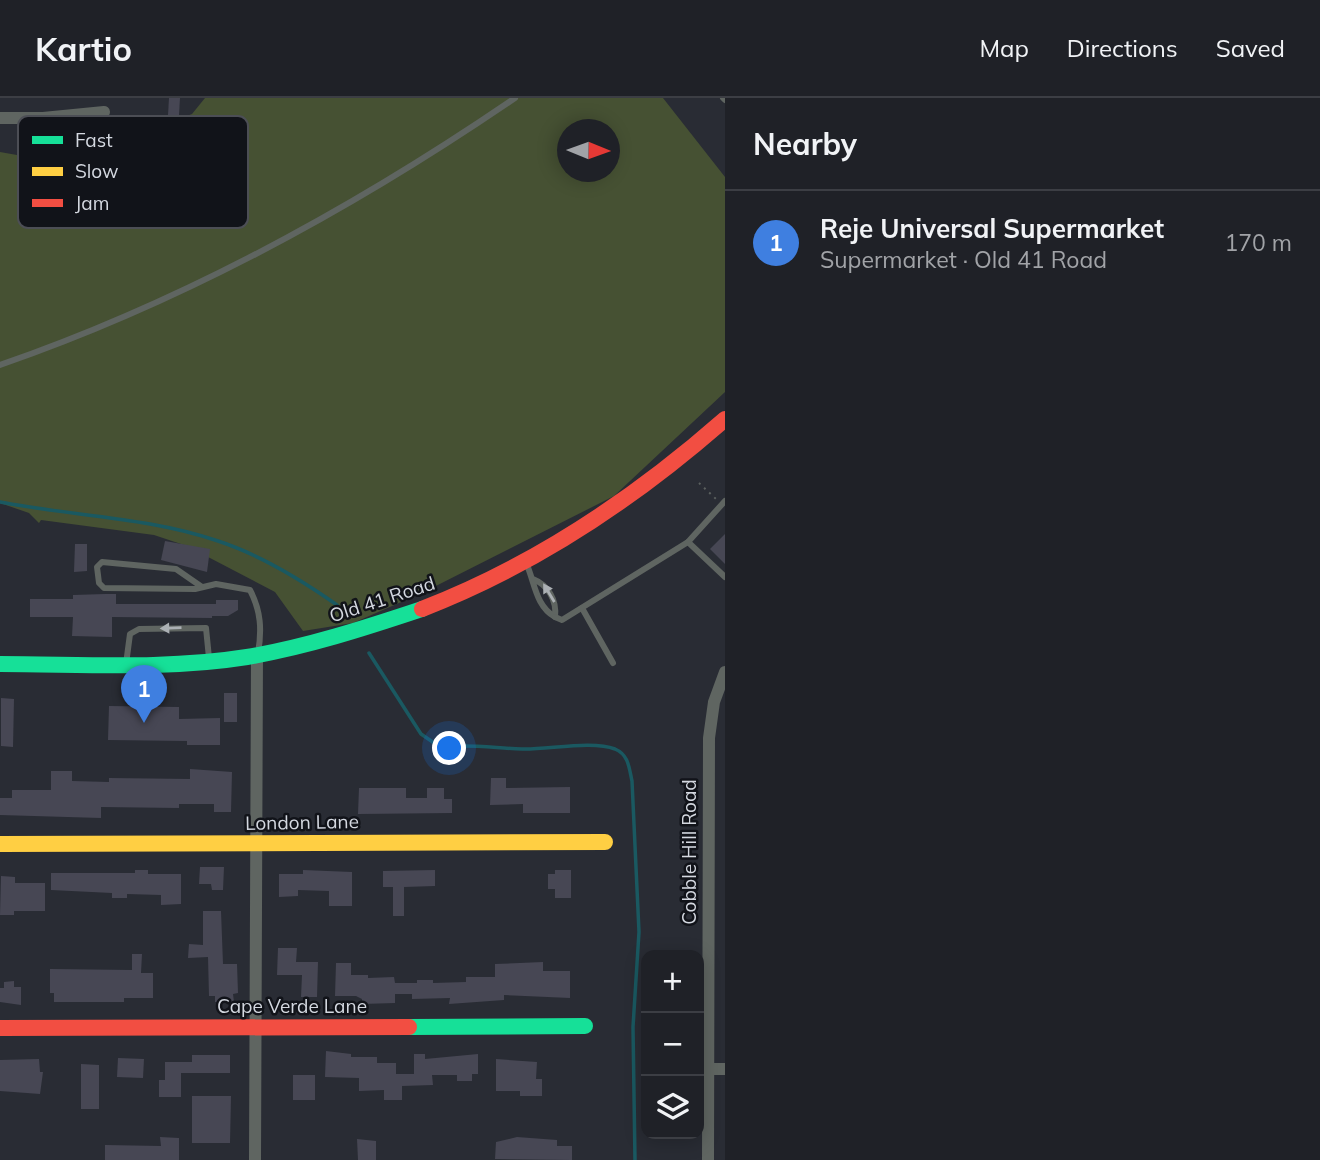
<!DOCTYPE html>
<html lang="en">
<head>
<meta charset="utf-8">
<style>
	body { margin:0; font-family:Mulish,sans-serif; background:#27292f; color:#f1f3f6 }
	.controls { position:absolute; right:21px; bottom:21px; display:grid; overflow:hidden; border-radius:14px; box-shadow:0 4px 18px #0003 }
	.controls button { width:63px; height:63px; display:grid; place-items:center; padding:0; border:0; border-bottom:2px solid #3c3e44; background:#1f2127; color:#f1f3f6; font:35px sans-serif }
	.compass { position:absolute; left:557px; top:21px; width:63px; height:63px; border-radius:50%; background:#1f2127; box-shadow:0 4px 18px #0003; rotate:91deg }
	.you { position:absolute; left:450px; top:651px; width:24px; height:24px; margin:-18px; border:5px solid #fff; border-radius:50%; background:#1a73e8; box-shadow:0 0 0 10px #1a73e833 }
	.badge { display:grid; place-items:center; width:46px; height:46px; border-radius:50%; background:#1a73e8; color:#fff; font-size:23px; font-weight:700 }
	.pin { position:absolute; translate:-50% -58px; filter:drop-shadow(0 2px 4px #0008) }
	.pin::after { content:''; position:absolute; top:37px; width:24px; height:21px; background:inherit; clip-path:polygon(0 0,100% 0,50% 100%) }
	.list { margin:0; padding:0; list-style:none }
	h2 { display:flex; justify-content:space-between; align-items:center; height:91px; margin:0; padding:0 28px; font-size:30px }
	h2 small { font-size:23px; font-weight:400; color:#a1a3a7 }
	.list li { display:grid; grid-template-columns:46px 1fr auto; gap:21px; align-items:center; box-sizing:border-box; height:105px; padding:0 28px; border-top:2px solid #3c3e44 }
	.list b { display:block; font-size:26px; white-space:nowrap }
	.list p { margin:0; font-size:23px; white-space:nowrap; color:#a1a3a7 }
	.list em { font-size:23px; font-style:normal; color:#a1a3a7 }
	.icon { flex:none; width:38px; height:38px; fill:none; stroke:currentColor; stroke-width:2; stroke-linecap:round; stroke-linejoin:round }
	.map { position:relative; flex:none; width:725px; height:1062px; overflow:hidden }
	header { display:flex; align-items:center; gap:42px; box-sizing:border-box; height:98px; padding:0 35px; background:#1f2127; border-bottom:2px solid #3c3e44 }
	header strong { font-size:33px }
	nav { display:flex; gap:38px; margin-inline-start:auto; font-size:24px }
	main { display:flex }
	aside { flex:1; background:#1f2127 }
	.map>svg:first-child { display:block }
	.green { fill:#465133; fill-rule:evenodd }
	.lines { fill:none; stroke-linecap:round; stroke-linejoin:round }
	.stream { stroke:#1a5961; stroke-width:3.5 }
	.building { fill:#474754 }
	.path { stroke:#5b605f; stroke-width:2; stroke-dasharray:2 5; stroke-linecap:butt }
	.lane { stroke:#5f6561; stroke-width:6 }
	.street { stroke:#5f6561; stroke-width:12 }
	.fast { stroke:#16e098; stroke-width:16 }
	.slow { stroke:#ffcf43; stroke-width:16 }
	.jam { stroke:#f24e42; stroke-width:16 }
	.oneway { fill:#abb0b4 }
	.labels { text-anchor:middle; stroke-width:5; stroke-linejoin:round; paint-order:stroke }
	.street-label { font-size:19px; fill:#d4d8e0; stroke:#111319 }
	.key { fill:#111319; stroke:#4c4e55; stroke-width:2 }
	.key-label { font-size:19px; fill:#d4d8e0 }
</style>
</head>
<body>
<header>
<strong>Kartio</strong>
<nav><a>Map</a><a>Directions</a><a>Saved</a></nav>
</header>
<main>
<div class="map">
<svg width="725" height="1062" viewBox="0 0 725 1062">
	<rect width="100%" height="100%" fill="#292c34"/>
	<!-- green -->
	<path class="green" d="M 205,0 L 663,0 L 725,79 L 725,294 L 614,398 L 422,495 L 353,525 L 303,533 L 275,494 L 187,448 L 154,437 L 41,422 L 39,425 L 29,415 L 0,405 L 0,54 L 62,65 L 192,16 ZM 568,32 L 610,32 L 610,74 L 568,74 Z"/>
	<g class="lines">
		<!-- stream -->
		<g class="stream">
			<path d="M 0,404 C 71,418 149,419 218,443 C 261,457 300,481 337,507"/>
			<path d="M 369,555 L 421,636 L 440,649 C 468,646 494,650 522,651 C 547,652 592,642 615,651 C 629,657 629,670 632,683 L 639,834 L 633,929 L 635,1062"/>
		</g>
	</g>
	<!-- building -->
	<g class="building">
		<polygon points="169,0 180,0 179,17 168,17"/>
		<polygon points="725,436 725,466 710,451"/>
		<polygon points="165,443 210,451 207,474 161,462"/>
		<polygon points="75,446 87,446 87,473 74,474"/>
		<polygon points="105,496 116,496 116,506 216,506 216,502 238,502 238,512 228,518 212,518 212,520 112,519 112,539 72,538 73,519 30,519 30,501 73,501 73,497"/>
		<rect x="224" y="595" width="13" height="29"/>
		<polygon points="1,600 14,601 13,649 1,648"/>
		<polygon points="109,608 179,609 179,621 220,620 220,647 187,647 187,643 108,642"/>
		<polygon points="190,671 232,674 231,714 214,714 214,706 179,706 179,710 101,709 101,720 0,717 0,700 12,700 12,692 51,692 51,673 72,673 72,683 109,684 109,680 190,681"/>
		<polygon points="491,680 506,680 506,690 570,689 570,715 523,715 523,706 490,707"/>
		<polygon points="359,690 406,690 406,700 427,700 427,690 444,690 444,701 452,701 452,715 358,716"/>
		<polygon points="200,769 224,769 223,792 212,792 211,786 199,786"/>
		<polygon points="135,772 148,772 148,776 181,776 181,806 161,807 161,797 127,796 127,800 112,800 112,795 51,792 51,775 135,775"/>
		<polygon points="303,772 352,774 352,808 329,808 329,793 298,792 298,798 279,799 279,776 303,776"/>
		<polygon points="435,772 435,788 404,789 404,818 393,818 393,789 383,789 383,773"/>
		<polygon points="555,772 571,772 571,800 555,800 555,791 548,791 548,776 555,776"/>
		<polygon points="1,778 15,779 15,785 45,785 45,813 14,813 14,817 0,817"/>
		<polygon points="203,813 221,813 223,866 237,866 238,895 233,896 234,904 215,904 215,898 209,898 208,859 188,860 189,846 203,847"/>
		<polygon points="278,850 297,850 296,864 318,864 317,899 301,899 302,877 277,877"/>
		<polygon points="132,856 142,856 141,875 153,875 153,900 124,900 124,904 54,904 54,895 50,895 50,871 132,872"/>
		<polygon points="543,864 543,873 570,873 570,900 504,897 504,902 449,906 450,900 412,901 412,896 395,896 395,905 362,906 362,901 356,898 335,898 336,865 351,865 351,877 368,877 368,880 394,879 395,885 417,885 417,882 433,882 433,885 466,884 466,879 495,879 495,866"/>
		<polygon points="14,883 14,889 21,889 21,907 0,904 0,890 4,890 4,884"/>
		<polygon points="326,953 351,956 351,959 377,959 377,965 396,965 396,976 414,976 414,956 425,956 425,961 478,956 478,976 472,976 472,983 457,983 457,977 432,977 433,987 402,988 402,1002 384,1002 384,992 359,993 359,980 325,979"/>
		<polygon points="192,957 230,957 230,975 181,975 181,999 159,999 159,982 165,982 165,964 192,964"/>
		<polygon points="118,960 144,961 143,980 117,979"/>
		<polygon points="39,961 40,974 43,974 40,996 0,993 0,962"/>
		<polygon points="496,961 537,964 536,981 542,981 542,998 520,998 520,993 496,993"/>
		<polygon points="81,966 99,967 99,1011 81,1011"/>
		<rect x="293" y="977" width="22" height="25"/>
		<polygon points="192,998 231,998 230,1045 192,1045"/>
		<polygon points="160,1039 179,1040 179,1062 105,1062 105,1047 161,1048"/>
		<polygon points="517,1039 557,1042 557,1048 572,1048 572,1062 495,1061 496,1044"/>
		<polygon points="357,1041 376,1043 376,1062 358,1062"/>
	</g>
	<g class="lines">
		<!-- path -->
		<polyline class="path" points="699,385 716,401"/>
		<!-- lane -->
		<g class="lane">
			<polyline points="723,0 725,2"/>
			<path d="M 0,267 C 185,203 354,110 515,0"/>
			<polyline points="725,403 688,444 725,479"/>
			<path d="M 527,467 C 535,486 536,508 555,519 C 557,502 548,487 533,481"/>
			<path d="M 202,489 L 176,471 L 102,464 L 97,469 L 99,485 L 104,490 L 195,491 L 216,486 L 250,492 C 261,513 262,532 258,555"/>
			<polyline points="582,510 613,565"/>
			<polyline points="555,519 562,522 688,444"/>
			<polyline points="126,566 130,536 139,531 206,530 209,560"/>
		</g>
		<!-- street -->
		<g class="street">
			<polyline points="0,20 43,20 104,14"/>
			<polyline points="708,971 725,971"/>
			<polyline points="255,1062 257,557"/>
			<polyline points="708,1062 709,640 714,604 725,574"/>
		</g>
		<!-- fast -->
		<g class="fast">
			<path d="M 0,566 C 82,566 166,572 247,559 C 306,549 365,530 422,511"/>
			<polyline points="409,929 585,928"/>
		</g>
		<!-- slow -->
		<polyline class="slow" points="0,746 605,744"/>
		<!-- jam -->
		<g class="jam">
			<path d="M 422,511 C 536,467 634,401 725,321"/>
			<polyline points="0,930 409,929"/>
		</g>
	</g>
	<!-- one-way arrows -->
	<defs><path id="oneway-solid" d="M-6-.8H1V-3.2L6.5 0L1 3.2V.8H-6Z" transform="scale(1.75)"/></defs>
	<g class="oneway">
		<use href="#oneway-solid" transform="translate(549 495) rotate(-121)"/>
		<use href="#oneway-solid" transform="translate(171 530) rotate(178)"/>
	</g>
	<g class="labels">
		<!-- street labels -->
		<g class="street-label">
			<text transform="translate(382 501) rotate(-18)" y="7">Old 41 Road</text>
			<text transform="translate(302 724) rotate(-1)" y="7">London Lane</text>
			<text transform="translate(689 754) rotate(-90)" y="7">Cobble Hill Road</text>
			<text x="292" y="915">Cape Verde Lane</text>
		</g>
	</g>
	<!-- legend -->
	<rect x="18" y="18" width="230" height="112" rx="10" class="key"/>
	<rect x="32" y="38" width="31" height="8" fill="#16e098"/>
	<rect x="32" y="69" width="31" height="9" fill="#ffcf43"/>
	<rect x="32" y="101" width="31" height="8" fill="#f24e42"/>
	<g class="key-label">
		<text x="75" y="49">Fast</text>
		<text x="75" y="80">Slow</text>
		<text x="75" y="112">Jam</text>
	</g>
</svg>
<div class="controls">
<button>+</button>
<button>−</button>
<button><svg class="icon" aria-label="layers" viewBox="0 0 24 24"><path d="M12 4l9 5-9 5-9-5zM3 14l9 5 9-5"/></svg></button>
</div>
<svg class="compass" viewBox="-18 -18 36 36"><path d="M0-13l5 13h-10z" fill="#e53935"/><path d="M0 13l5-13h-10z" fill="#a1a3a7"/></svg>
<div class="you"></div>
<div class="pin badge" style="left:144px;top:625px;background:#3f7fe0">1</div>
</div>
<aside>
<h2>Nearby<small></small></h2>
<ul class="list">
<li><span class="badge" style="background:#3f7fe0">1</span><div><b>Reje Universal Supermarket</b><p>Supermarket · Old 41 Road</p></div><em>170 m</em></li>
</ul>
</aside>
</main>
</body>
</html>
